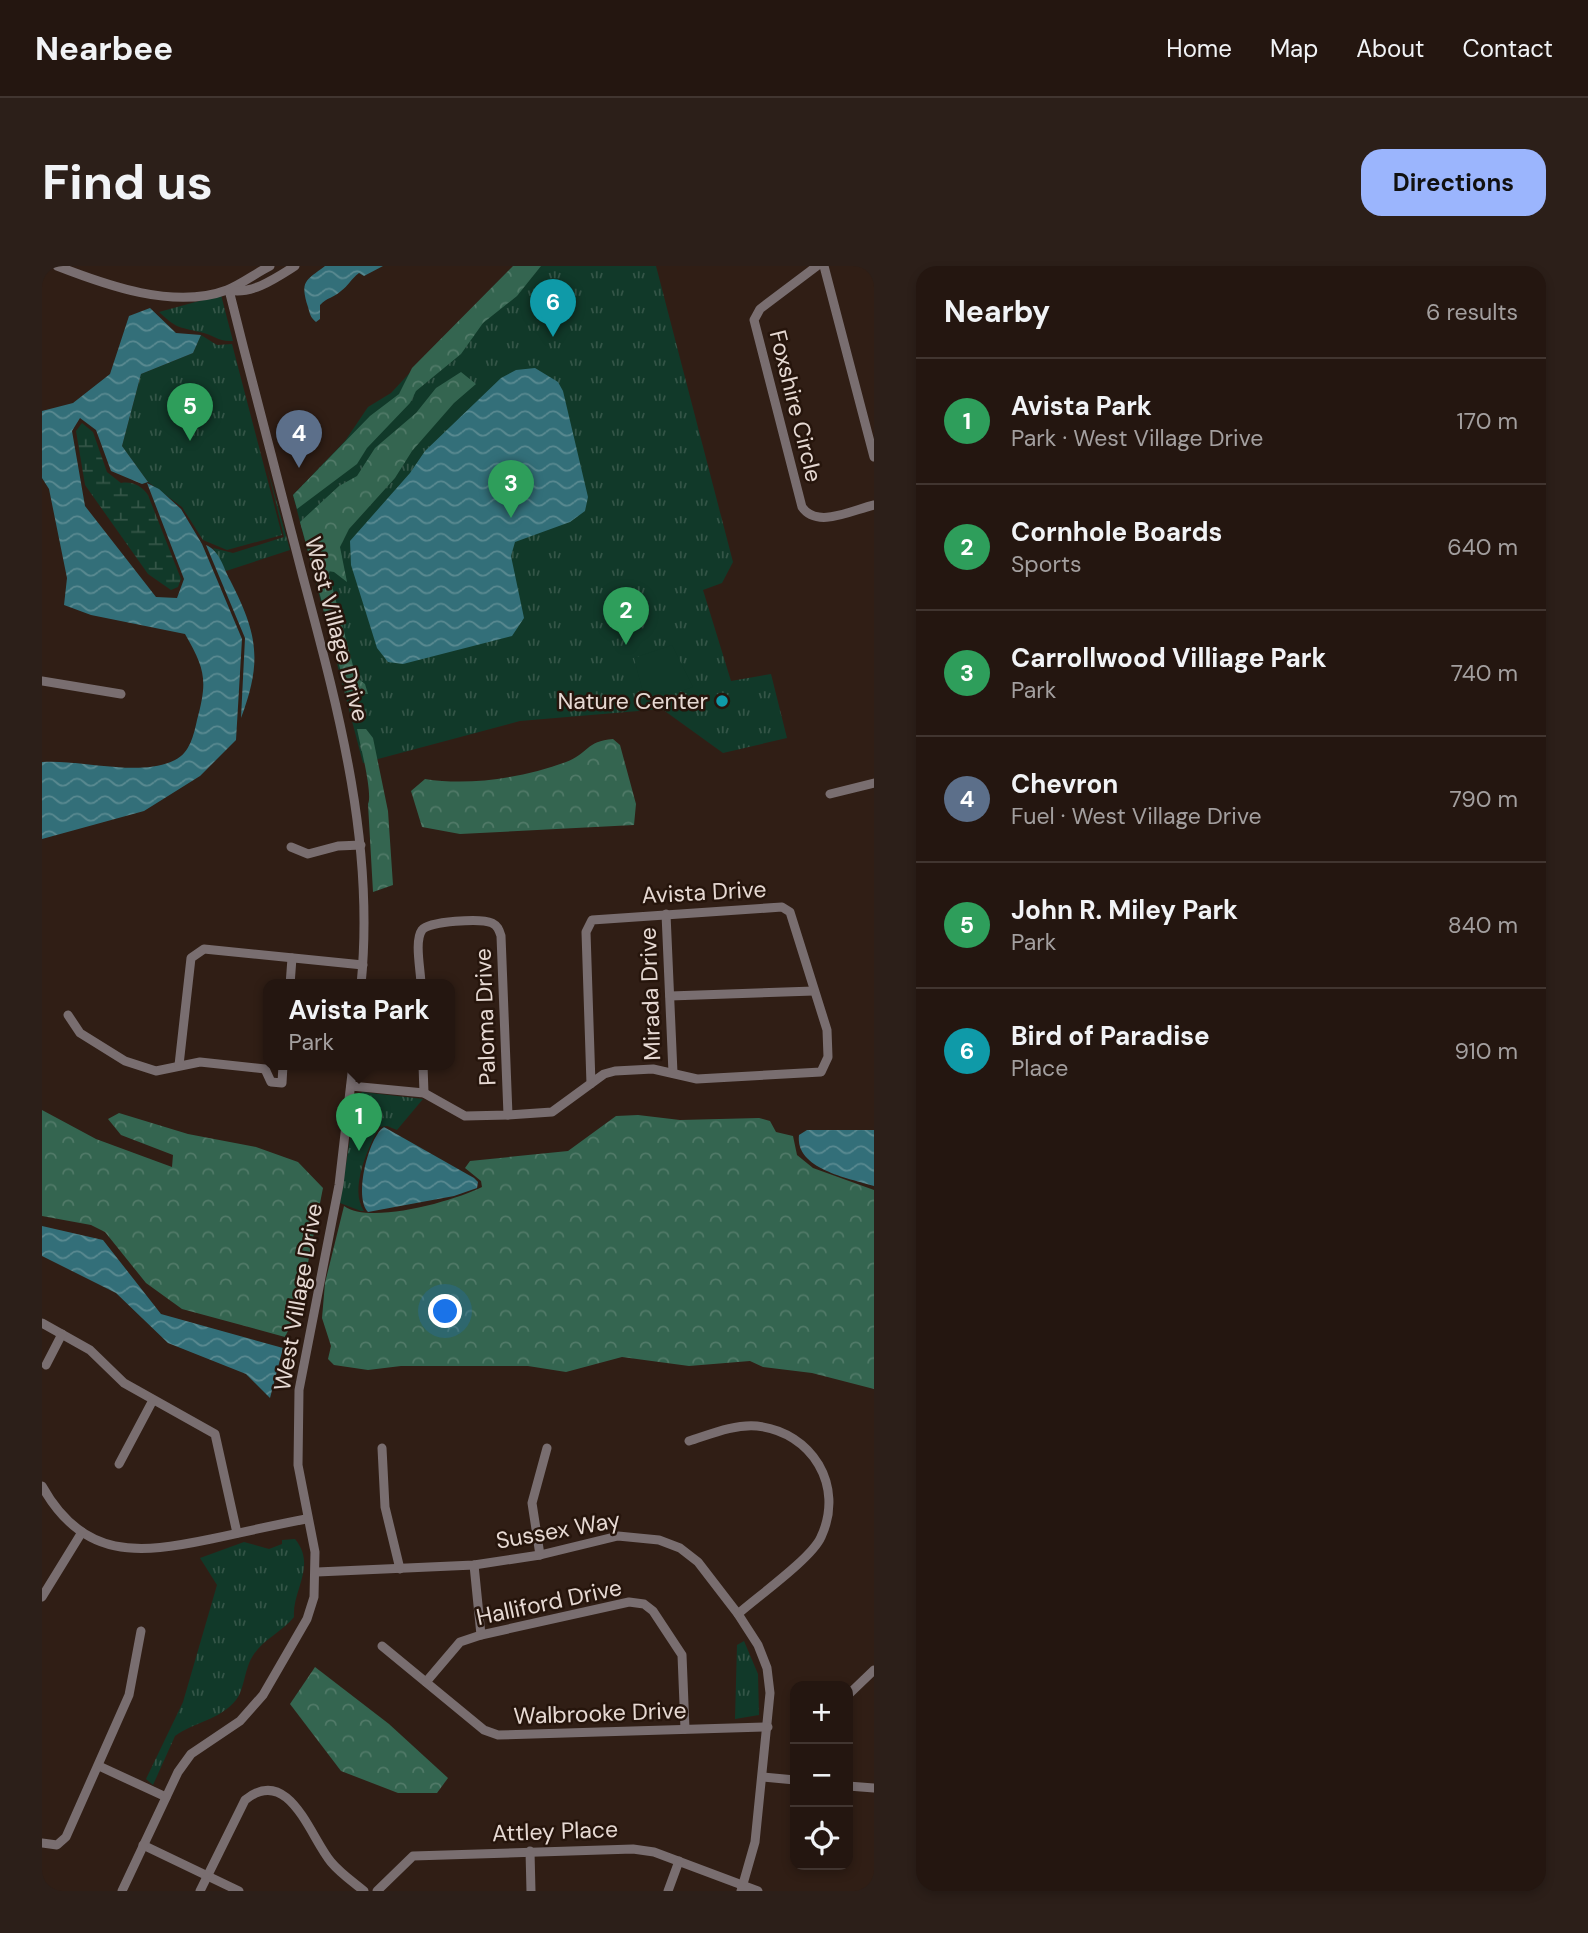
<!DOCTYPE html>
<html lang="en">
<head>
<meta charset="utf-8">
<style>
	body { margin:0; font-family:"DM Sans",sans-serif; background:#2c1f19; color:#f1f3f6 }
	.controls { position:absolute; right:21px; bottom:21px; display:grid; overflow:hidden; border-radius:14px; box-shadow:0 4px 10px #0003 }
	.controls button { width:63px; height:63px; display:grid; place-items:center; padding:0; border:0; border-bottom:2px solid #413530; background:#241610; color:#f1f3f6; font:35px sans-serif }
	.you { position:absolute; left:404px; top:1046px; width:24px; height:24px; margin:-18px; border:5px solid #fff; border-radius:50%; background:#1a73e8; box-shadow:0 0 0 10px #1a73e833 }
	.badge { display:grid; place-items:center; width:46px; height:46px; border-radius:50%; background:#9bb5fd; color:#fff; font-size:23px; font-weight:700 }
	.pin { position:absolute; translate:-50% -58px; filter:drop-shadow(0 2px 4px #0008) }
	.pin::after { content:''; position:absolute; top:37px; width:24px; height:21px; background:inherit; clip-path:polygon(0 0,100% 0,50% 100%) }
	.popup { position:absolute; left:221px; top:713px; width:192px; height:91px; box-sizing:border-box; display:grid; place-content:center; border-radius:14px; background:#241610; filter:drop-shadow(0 2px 5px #0005); font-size:23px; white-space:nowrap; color:#a39f9f }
	.popup b { font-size:26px; color:#f1f3f6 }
	.popup::after { content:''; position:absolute; left:50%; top:100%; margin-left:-14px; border:14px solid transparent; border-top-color:#241610 }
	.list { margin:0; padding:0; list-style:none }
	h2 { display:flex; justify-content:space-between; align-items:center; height:91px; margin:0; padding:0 28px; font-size:30px }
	h2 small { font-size:23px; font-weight:400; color:#a39f9f }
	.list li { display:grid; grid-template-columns:46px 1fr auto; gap:21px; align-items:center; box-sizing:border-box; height:126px; padding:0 28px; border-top:2px solid #413530 }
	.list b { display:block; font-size:26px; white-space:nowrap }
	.list p { margin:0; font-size:23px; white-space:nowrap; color:#a39f9f }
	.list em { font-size:23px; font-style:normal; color:#a39f9f }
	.icon { flex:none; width:38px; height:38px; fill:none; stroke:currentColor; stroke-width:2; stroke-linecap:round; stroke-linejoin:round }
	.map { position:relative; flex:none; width:832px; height:1625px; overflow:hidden; border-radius:21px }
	header { display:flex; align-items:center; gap:42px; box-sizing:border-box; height:98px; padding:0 35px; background:#241610; border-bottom:2px solid #413530 }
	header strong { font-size:33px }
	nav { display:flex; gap:38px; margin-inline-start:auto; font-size:24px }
	.intro { display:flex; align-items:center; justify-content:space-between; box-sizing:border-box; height:168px; padding:0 42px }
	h1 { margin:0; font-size:49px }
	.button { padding:18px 32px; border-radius:21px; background:#9bb5fd; color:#111; font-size:24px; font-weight:700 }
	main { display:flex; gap:42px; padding:0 42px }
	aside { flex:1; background:#241610; border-radius:21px; box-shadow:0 4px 10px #0003 }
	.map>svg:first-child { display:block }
	.grass { fill:url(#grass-tufts) }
	.forest { fill:url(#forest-crowns) }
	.wetland { fill:url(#wetland-marsh) }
	.pitch { fill:#113929 }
	.water { fill:url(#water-waves) }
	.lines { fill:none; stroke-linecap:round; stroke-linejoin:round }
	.minor { stroke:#796e70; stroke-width:9 }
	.culture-dot { fill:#0f9aa8; stroke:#26150c; stroke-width:2.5 }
	.labels { text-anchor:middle; stroke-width:5; stroke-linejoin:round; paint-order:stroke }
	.street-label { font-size:23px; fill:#e6d9d3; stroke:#26150c }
	.poi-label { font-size:23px; fill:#e6d9d3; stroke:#26150c; text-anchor:end }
</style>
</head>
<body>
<header>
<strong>Nearbee</strong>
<nav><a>Home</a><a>Map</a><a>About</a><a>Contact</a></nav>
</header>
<div class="intro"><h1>Find us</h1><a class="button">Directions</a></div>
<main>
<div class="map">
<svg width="832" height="1625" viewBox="0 0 832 1625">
	<defs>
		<pattern id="grass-tufts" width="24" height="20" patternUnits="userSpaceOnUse" patternTransform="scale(1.75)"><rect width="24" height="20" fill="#113929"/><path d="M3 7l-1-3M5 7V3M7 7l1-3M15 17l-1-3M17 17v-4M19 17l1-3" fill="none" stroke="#345547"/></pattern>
		<pattern id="forest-crowns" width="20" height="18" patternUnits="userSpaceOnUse" patternTransform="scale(1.75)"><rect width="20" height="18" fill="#346550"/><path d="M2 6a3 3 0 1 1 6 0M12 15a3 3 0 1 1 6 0" fill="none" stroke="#517a68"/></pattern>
		<pattern id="wetland-marsh" width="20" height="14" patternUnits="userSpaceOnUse" patternTransform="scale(1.75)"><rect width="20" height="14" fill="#113929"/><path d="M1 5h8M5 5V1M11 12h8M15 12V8" fill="none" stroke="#345547"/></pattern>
		<pattern id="water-waves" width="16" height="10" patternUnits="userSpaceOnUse" patternTransform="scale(1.75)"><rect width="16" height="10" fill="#336f79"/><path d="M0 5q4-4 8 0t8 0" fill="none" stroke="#5a8a91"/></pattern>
	</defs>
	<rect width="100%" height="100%" fill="#301e15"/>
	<!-- grass -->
	<g class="grass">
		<polygon points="485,0 614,0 691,296 680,317 661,324 689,415 729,408 745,472 681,487 620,443 478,455 321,497 251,229 303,175 326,141 349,127 375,99"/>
		<path d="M 179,29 L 191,75 C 176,76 172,69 158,66 C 136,61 134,62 117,46 Z"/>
		<polygon points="159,69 175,79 190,78 240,269 185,284 161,274 140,241 106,216 80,180 99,108 151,87"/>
		<polygon points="225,201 248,284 184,305 171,282 191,287 242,271"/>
		<path d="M 320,826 L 381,833 L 355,864 L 345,860 L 337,861 C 326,882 307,923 322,945 L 319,945 L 298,937 L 314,834 Z"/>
		<path d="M 253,1273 C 275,1300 250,1324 252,1351 C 240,1366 223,1372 212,1388 C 202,1402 203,1423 194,1434 C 178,1454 152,1456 133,1470 L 111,1519 L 104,1513 L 141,1436 L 175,1319 L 158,1292 L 202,1276 L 227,1283 L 240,1278 L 240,1274 Z"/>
		<polygon points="702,1375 716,1408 717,1449 693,1453 695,1379"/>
	</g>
	<!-- forest -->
	<g class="forest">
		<polygon points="471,0 499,0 475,30 441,57 419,88 374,125 368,137 325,182 315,198 255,243 251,229 328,150 357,128 370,102"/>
		<polygon points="419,106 434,118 412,137 370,185 353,212 307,263 298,281 305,316 292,306 286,305 314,411 323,418 326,428 305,428 258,256 297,220 315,210 333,182 374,147 394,122"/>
		<path d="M 315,463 L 324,463 L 331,472 L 346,545 L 351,619 L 331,626 L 326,538 C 331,528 318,478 315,463 Z"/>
		<path d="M 571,473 L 578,479 L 594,538 L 592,559 L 418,568 L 380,561 L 369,525 L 383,513 C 428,520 480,512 524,496 C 546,488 544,475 571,473 Z"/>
		<polygon points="0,844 54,873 130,901 131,889 79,869 66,853 77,847 146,868 214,881 256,896 281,922 257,1042 243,1071 140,1043 104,1017 63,966 49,959 0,950"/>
		<path d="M 596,849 L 638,854 L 717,852 L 728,855 L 734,866 L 751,870 L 755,889 L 771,902 L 832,924 L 832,1123 L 770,1107 L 721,1101 L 708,1095 L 647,1100 L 580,1091 L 524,1106 L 486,1100 L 359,1100 L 326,1104 L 292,1099 L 286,1093 L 289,1080 L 280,1052 L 283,1017 L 302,940 C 328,959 412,935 440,921 L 439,915 L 423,902 L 428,895 L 526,885 L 574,850 Z"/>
		<polygon points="273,1401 347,1458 406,1512 395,1527 356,1527 299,1505 248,1438"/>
	</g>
	<!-- wetland -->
	<path class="wetland" d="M 40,157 L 51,166 L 65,206 L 79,217 C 90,215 100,220 106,229 L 139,313 L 136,321 L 129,324 L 106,308 L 43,219 L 34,165 Z"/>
	<!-- pitch -->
	<polygon class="pitch" points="630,379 651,421 630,428 624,425 602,430 592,392"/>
	<!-- water -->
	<g class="water">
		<path d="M 283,0 L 341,0 L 322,10 L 317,7 C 309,13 306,20 299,25 C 293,31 284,32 278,39 L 278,53 L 274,56 C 268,51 268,48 266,41 C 258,15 263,15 283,0 Z"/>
		<path d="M 108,42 L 134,67 L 159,69 L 151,87 L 99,108 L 80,180 L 106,216 L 100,218 L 69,205 L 54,164 L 38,152 L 30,165 L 43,240 L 114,331 L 135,332 L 142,313 L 105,217 L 117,223 L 139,243 L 160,278 L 200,373 L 194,474 L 158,510 L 102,545 L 0,573 L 0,496 C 40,493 97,512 133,494 C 148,487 152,468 155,454 C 166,414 163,403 143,368 L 49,349 L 22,339 L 25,312 L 7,223 L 0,212 L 0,145 L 31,137 L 68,108 L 87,50 Z"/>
		<polygon points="493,102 516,116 521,125 546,231 543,245 528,256 473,276 469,290 482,352 470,370 361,398 346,396 335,382 309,299 308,275 368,207 383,185 459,112 474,104"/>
		<path d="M 164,279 C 178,285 181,301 188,314 C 215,367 221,394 199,452 L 203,372 Z"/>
		<path d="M 342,861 L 432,912 L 436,916 L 435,922 L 412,930 L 326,946 C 311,931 327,870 342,861 Z"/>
		<path d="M 765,864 L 832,864 L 832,920 C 806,912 753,903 757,869 Z"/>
		<polygon points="0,960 61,974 119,1048 241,1082 228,1132 204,1108 126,1077 74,1027 0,990"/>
	</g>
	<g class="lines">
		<!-- minor -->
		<g class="minor">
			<path d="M 15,0 C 64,19 132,44 185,24 C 200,18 214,7 228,0"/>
			<path d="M 775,0 L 718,43 L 712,54 L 760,241 C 775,263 810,244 832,239"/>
			<polyline points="782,0 832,191"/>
			<path d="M 187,24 C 211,120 236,216 261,311 C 297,446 333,578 319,719"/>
			<path d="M 187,24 C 210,29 234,12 253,0"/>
			<polyline points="0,415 79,428"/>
			<polyline points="788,528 832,517"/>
			<polyline points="249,581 266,588 296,580 319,579"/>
			<polyline points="624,648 631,807"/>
			<polyline points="248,719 250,692"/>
			<path d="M 379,719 C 379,705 372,675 380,664 C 387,655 439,652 450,657 C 456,660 457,664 459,670 L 466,849"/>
			<polyline points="628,730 772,725"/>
			<polyline points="26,749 38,767 83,795 114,805 158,796 223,803 229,816 240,817 241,799"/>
			<polyline points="137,799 149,692 162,683 321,699"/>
			<polyline points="381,799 382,827"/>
			<polyline points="309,820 382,827 423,850 466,849 510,846 562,808 573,805 611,803 655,813 779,806 786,791 785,764 748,646 740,641 550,654 544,666 549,818"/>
			<polyline points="0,1057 48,1084 82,1117 173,1168 195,1267"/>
			<polyline points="4,1099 20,1068"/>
			<path d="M 647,1175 C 669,1168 692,1158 715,1160 C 770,1166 803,1220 779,1271 C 770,1292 715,1331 696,1348"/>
			<polyline points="340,1182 343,1241 358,1303"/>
			<polyline points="77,1198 111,1134"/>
			<path d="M 0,1220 C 41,1294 97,1288 169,1273 C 201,1266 233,1259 264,1253"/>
			<polyline points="498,1289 490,1237 505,1182"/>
			<polyline points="432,1299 439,1369"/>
			<polyline points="275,1306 432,1299 498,1289 576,1270 617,1274 638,1282 656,1296 696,1348 716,1379 725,1402 728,1427 713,1576 699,1625"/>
			<polyline points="0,1331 40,1266"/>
			<polyline points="340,1380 442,1464 456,1469 726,1461"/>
			<polyline points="384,1416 418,1376 439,1369 587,1336 602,1338 611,1345 640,1389 643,1463"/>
			<polyline points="806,1429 832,1404"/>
			<polyline points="57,1500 124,1531"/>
			<polyline points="721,1511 753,1514"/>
			<polyline points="806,1520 832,1522"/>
			<polyline points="0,1577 15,1579 24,1571 87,1429 99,1365"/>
			<polyline points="101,1579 197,1625"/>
			<polyline points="488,1585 489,1625"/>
			<polyline points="80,1625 136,1506 149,1488 198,1455 221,1429 265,1353 272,1331 273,1286 256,1199 257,1124 297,919 311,799"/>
			<path d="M 158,1625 L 203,1534 C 247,1498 268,1571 289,1596 C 298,1607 311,1616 322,1625"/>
			<polyline points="335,1625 371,1590 591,1583 612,1586 716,1625"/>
			<polyline points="626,1625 637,1595"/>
		</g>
	</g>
	<!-- markers -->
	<circle class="culture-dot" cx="680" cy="435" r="7"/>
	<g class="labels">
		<!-- street labels -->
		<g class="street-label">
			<text transform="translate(754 140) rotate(76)" y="8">Foxshire Circle</text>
			<text transform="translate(295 363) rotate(75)" y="8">West Village Drive</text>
			<text transform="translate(662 626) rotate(-3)" y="8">Avista Drive</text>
			<text transform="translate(608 728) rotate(-92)" y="8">Mirada Drive</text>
			<text transform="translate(443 751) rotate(-92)" y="8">Paloma Drive</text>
			<text transform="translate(256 1031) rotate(-80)" y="8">West Village Drive</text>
			<text transform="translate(516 1264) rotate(-10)" y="8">Sussex Way</text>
			<text transform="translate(507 1336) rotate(-12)" y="8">Halliford Drive</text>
			<text transform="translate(558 1447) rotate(-2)" y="8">Walbrooke Drive</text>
			<text transform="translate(513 1565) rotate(-2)" y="8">Attley Place</text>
		</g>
		<!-- poi labels -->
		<g class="poi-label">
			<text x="666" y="443">Nature Center</text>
		</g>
	</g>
</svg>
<div class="controls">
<button>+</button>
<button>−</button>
<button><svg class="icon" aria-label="locate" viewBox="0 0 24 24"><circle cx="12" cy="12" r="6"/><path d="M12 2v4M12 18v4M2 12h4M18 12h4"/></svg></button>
</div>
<div class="you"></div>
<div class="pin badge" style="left:317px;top:885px;background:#2e9e5b">1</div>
<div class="popup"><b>Avista Park</b>Park</div>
<div class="pin badge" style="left:584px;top:379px;background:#2e9e5b">2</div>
<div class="pin badge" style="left:469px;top:252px;background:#2e9e5b">3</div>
<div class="pin badge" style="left:257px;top:202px;background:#5c6f8a">4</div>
<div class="pin badge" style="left:148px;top:175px;background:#2e9e5b">5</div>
<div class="pin badge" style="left:511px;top:71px;background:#0f9aa8">6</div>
</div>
<aside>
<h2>Nearby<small>6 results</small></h2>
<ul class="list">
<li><span class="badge" style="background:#2e9e5b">1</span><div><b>Avista Park</b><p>Park · West Village Drive</p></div><em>170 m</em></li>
<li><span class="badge" style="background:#2e9e5b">2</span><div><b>Cornhole Boards</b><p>Sports</p></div><em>640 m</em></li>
<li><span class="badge" style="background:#2e9e5b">3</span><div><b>Carrollwood Villiage Park</b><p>Park</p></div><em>740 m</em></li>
<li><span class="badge" style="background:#5c6f8a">4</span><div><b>Chevron</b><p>Fuel · West Village Drive</p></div><em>790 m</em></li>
<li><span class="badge" style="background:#2e9e5b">5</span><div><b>John R. Miley Park</b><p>Park</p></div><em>840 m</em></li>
<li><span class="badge" style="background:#0f9aa8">6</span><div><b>Bird of Paradise</b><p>Place</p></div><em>910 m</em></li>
</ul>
</aside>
</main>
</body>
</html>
